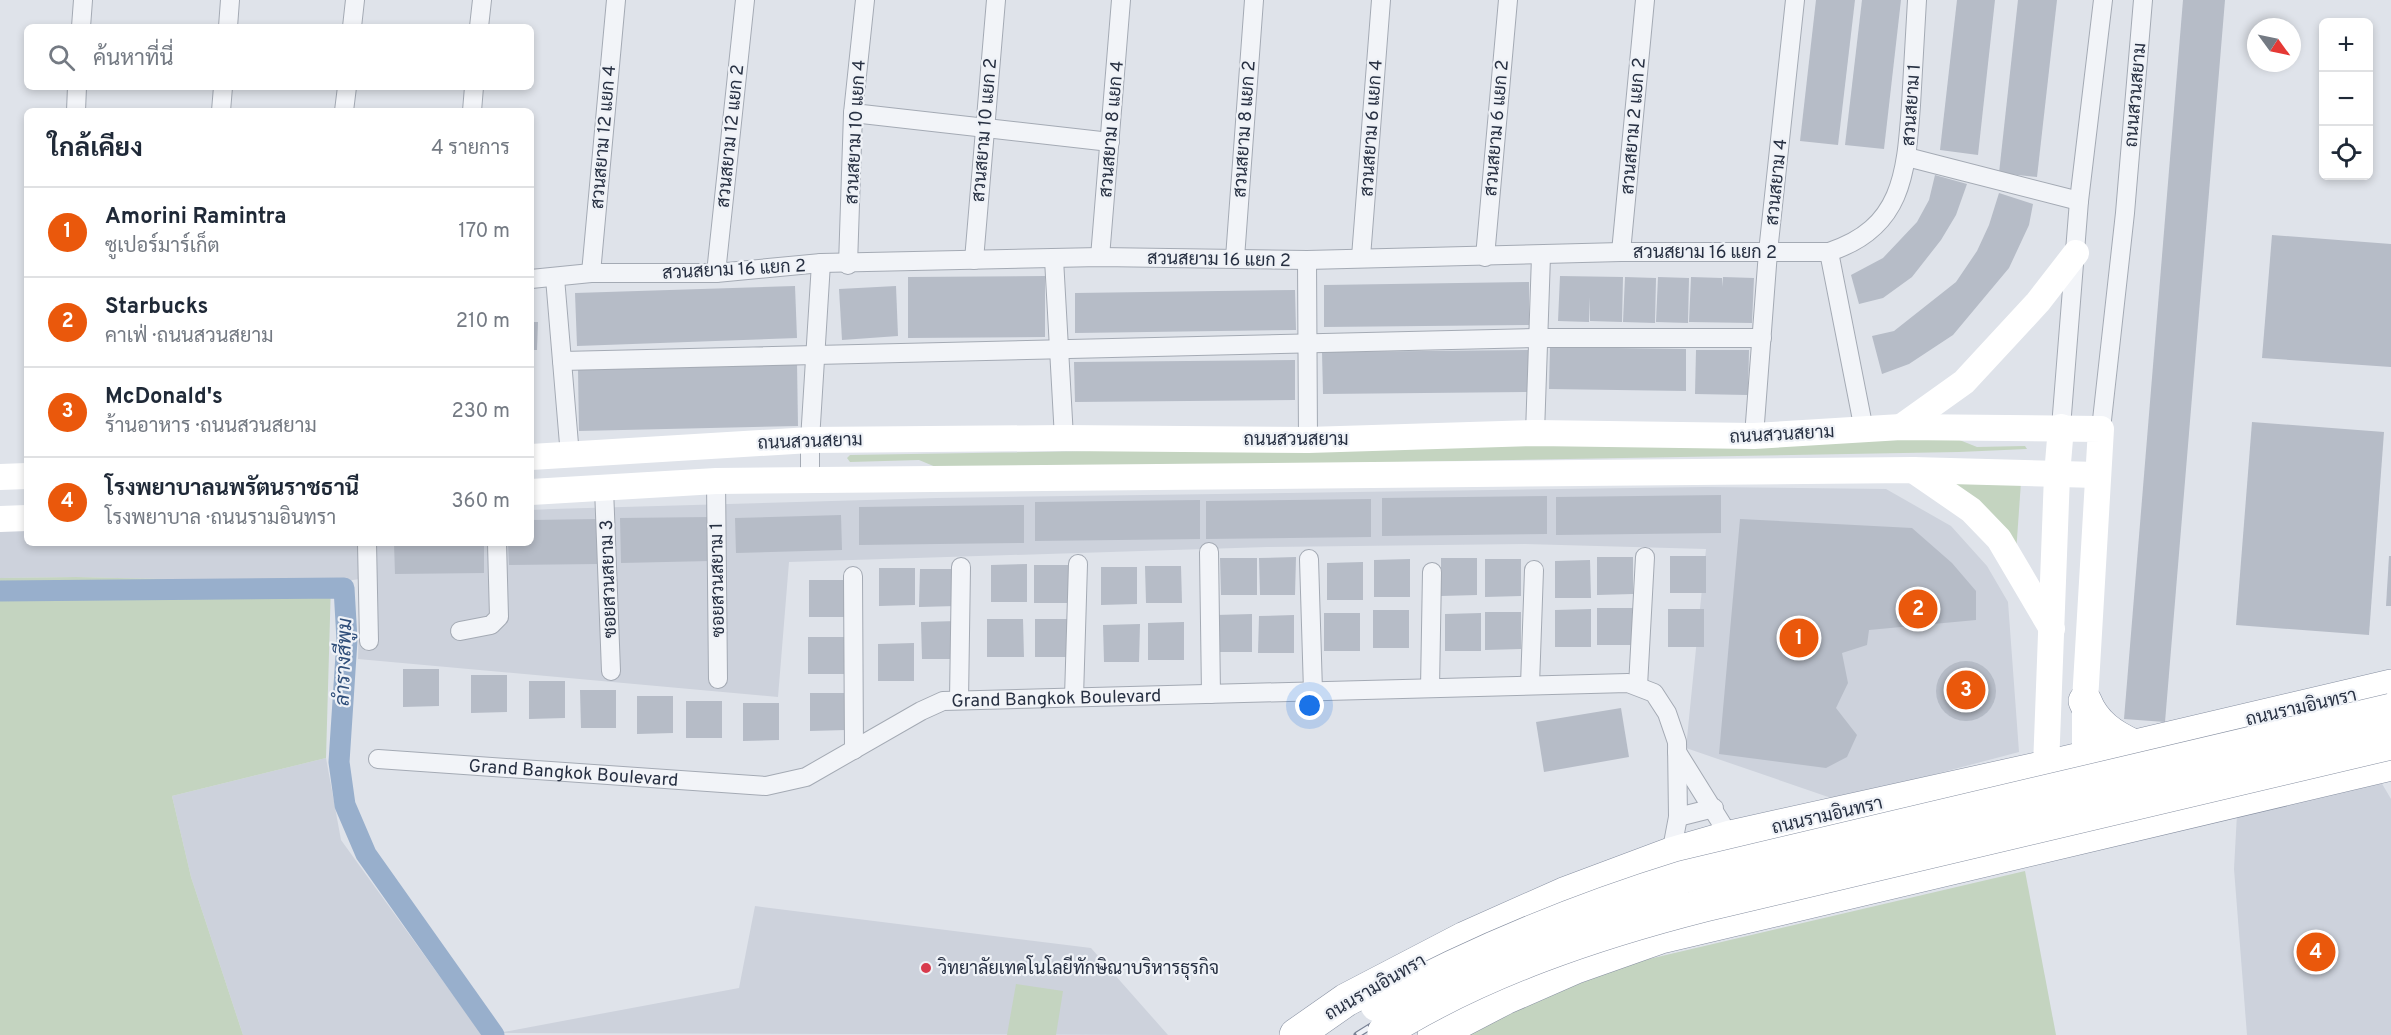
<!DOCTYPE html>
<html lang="th">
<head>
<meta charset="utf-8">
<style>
	body { margin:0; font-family:Overpass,Sarabun,sans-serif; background:#f2f2f3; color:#1f2937 }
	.controls { position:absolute; right:18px; top:18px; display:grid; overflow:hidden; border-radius:9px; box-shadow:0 3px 9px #0003 }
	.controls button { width:54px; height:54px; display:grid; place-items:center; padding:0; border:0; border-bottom:2px solid #e0e1e3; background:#fff; color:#1f2937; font:30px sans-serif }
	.compass { position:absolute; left:2247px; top:18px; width:54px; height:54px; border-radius:50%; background:#fff; box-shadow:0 3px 9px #0003; rotate:123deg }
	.you { position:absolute; left:1310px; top:706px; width:21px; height:21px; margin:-15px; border:4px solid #fff; border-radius:50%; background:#1a73e8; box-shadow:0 0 0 9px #1a73e833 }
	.badge { display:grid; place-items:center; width:39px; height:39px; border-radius:50%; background:#ea580c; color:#fff; font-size:20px; font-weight:700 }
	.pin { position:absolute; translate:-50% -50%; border:3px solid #fff; box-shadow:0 2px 6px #0006 }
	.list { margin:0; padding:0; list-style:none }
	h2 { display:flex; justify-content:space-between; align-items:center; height:78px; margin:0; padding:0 24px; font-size:26px }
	h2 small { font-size:20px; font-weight:400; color:#747a83 }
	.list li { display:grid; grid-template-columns:39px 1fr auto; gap:18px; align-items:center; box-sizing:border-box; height:90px; padding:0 24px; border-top:2px solid #e0e1e3 }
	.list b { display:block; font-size:22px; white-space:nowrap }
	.list p { margin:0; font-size:20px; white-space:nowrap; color:#747a83 }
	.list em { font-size:20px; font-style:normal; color:#747a83 }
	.icon { flex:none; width:33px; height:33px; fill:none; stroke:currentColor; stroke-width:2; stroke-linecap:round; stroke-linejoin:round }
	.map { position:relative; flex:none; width:2391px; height:1035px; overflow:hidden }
	.search { position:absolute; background:#fff; box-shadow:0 3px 9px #0003; left:24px; top:24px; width:510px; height:66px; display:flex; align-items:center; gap:15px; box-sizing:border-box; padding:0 21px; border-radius:9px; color:#747a83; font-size:22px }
	.panel { position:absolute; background:#fff; box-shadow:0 3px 9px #0003; left:24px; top:108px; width:510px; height:438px; border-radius:9px }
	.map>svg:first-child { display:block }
	.built { fill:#cdd2dc }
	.green { fill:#c4d4c0 }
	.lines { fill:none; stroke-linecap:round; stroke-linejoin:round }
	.canal { stroke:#98afcc; stroke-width:21 }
	.building { fill:#b6bcc7 }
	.street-casing { stroke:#a4aab4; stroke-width:20 }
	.highway-casing { stroke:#868fa1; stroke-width:34 }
	.street { stroke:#f2f4f8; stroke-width:18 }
	.secondary { stroke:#fff; stroke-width:26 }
	.highway { stroke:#fff; stroke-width:33 }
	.rail-casing { stroke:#788194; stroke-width:7 }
	.rail { stroke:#eff2f7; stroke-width:4.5; stroke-dasharray:14; stroke-linecap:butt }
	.highway-bridge-casing { stroke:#868fa1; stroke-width:34; stroke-linecap:butt }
	.highway-bridge { stroke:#fff; stroke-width:33 }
	.poi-dot { fill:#d83b4d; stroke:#eff2f7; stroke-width:2 }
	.labels { text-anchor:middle; stroke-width:4.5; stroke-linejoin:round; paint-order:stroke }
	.street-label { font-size:18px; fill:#273042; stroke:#eff2f7 }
	.poi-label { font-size:18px; fill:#273042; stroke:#eff2f7; text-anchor:start }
	.water-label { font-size:20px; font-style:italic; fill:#2e4d79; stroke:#eff2f7 }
</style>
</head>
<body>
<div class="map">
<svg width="2391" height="1035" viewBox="0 0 2391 1035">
	<rect width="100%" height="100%" fill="#dfe3ea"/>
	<!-- built -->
	<g class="built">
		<polygon points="1705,487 1886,489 1951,526 1987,566 2008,602 2019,752 1837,800 1686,748 1706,549 1525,544 1267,547 789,562 778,697 358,659 360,579 331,583 76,577 0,578 0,530 27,530 27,543 531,543 531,510 552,509 937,498"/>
		<polygon points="326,758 341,840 482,1035 243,1035 191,877 172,796"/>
		<polygon points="2381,782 2391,799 2391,1035 2247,1035 2234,869 2237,814"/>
		<polygon points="755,906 1091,948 1168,1035 498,1033 739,988"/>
	</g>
	<!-- green -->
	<g class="green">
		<polygon points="1952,437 1977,447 2025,446 2027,449 1959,452 943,470 919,460 850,462 847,458 850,455"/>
		<polygon points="1951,482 2021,482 2016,553"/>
		<polygon points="76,577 331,583 326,758 172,796 191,877 243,1035 0,1035 0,578"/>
		<polygon points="2025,871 2056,1035 1466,1035 1517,1008 1632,963"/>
		<polygon points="1016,984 1063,991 1056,1035 1007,1035"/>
	</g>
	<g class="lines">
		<!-- canal -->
		<polyline class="canal" points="0,591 344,588 347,640 339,762 345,805 366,854 494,1035"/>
	</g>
	<!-- building -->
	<g class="building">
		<polygon points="1816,0 1855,0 1838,145 1800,141"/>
		<polygon points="1862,0 1901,0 1884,149 1845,145"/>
		<polygon points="1957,0 1995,0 1978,155 1940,150"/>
		<polygon points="2018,0 2057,0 2037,177 1999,173"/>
		<polygon points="2183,0 2225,0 2165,722 2124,719"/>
		<polygon points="1935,175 1967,184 1956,215 1941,240 1912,277 1883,298 1859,304 1851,275 1883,258 1917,222 1929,200"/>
		<polygon points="1999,193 2033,204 2029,225 2009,268 1953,335 1909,364 1882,374 1872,336 1894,331 1956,282 1977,251 1989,225"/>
		<polygon points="2272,235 2391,244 2391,367 2262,358"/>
		<polygon points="1045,276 1045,337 908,338 908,277"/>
		<polygon points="1560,276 1623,277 1622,322 1590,321 1590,297 1589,322 1558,321"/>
		<polygon points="1625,277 1656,278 1655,323 1623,322"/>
		<polygon points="1658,277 1689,278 1688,323 1656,322"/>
		<polygon points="1691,277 1722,278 1722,287 1723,277 1754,278 1752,323 1689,322"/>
		<polygon points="1529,282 1529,325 1324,327 1324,285"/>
		<polygon points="795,286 797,338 577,346 575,293"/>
		<polygon points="896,286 898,336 842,340 839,289"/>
		<polygon points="1295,290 1296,330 1075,333 1075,293"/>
		<polygon points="531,322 538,322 537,350 531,350"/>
		<polygon points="1550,347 1686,349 1686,391 1549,389"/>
		<polygon points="1528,350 1528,392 1323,394 1322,352"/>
		<polygon points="1696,350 1749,350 1748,395 1695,394"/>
		<polygon points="1295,360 1295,400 1075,402 1074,362"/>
		<polygon points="797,363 798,426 579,431 578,369"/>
		<polygon points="2252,422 2384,432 2369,635 2236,625"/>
		<polygon points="1721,495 1721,533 1556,535 1556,497"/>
		<polygon points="1547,496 1547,534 1382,536 1382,498"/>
		<polygon points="1371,499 1371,537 1206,539 1206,501"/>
		<polygon points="1200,500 1200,539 1035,541 1035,502"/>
		<polygon points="1024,505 1024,543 859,545 859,507"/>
		<polygon points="841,515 842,550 736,553 735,518"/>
		<polygon points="710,517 710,561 621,563 620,518"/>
		<polygon points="598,519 598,564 509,565 508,543 531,543 531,520"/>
		<polygon points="1740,519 1912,528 1952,563 1976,591 1976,620 1869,630 1867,645 1842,653 1848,683 1836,708 1857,735 1847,757 1826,768 1719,754"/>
		<polygon points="394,543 484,543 484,573 395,574"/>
		<rect x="1670" y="556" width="36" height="37"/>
		<polygon points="2389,556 2391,556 2391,606 2386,606"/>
		<polygon points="1296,557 1295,595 1260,595 1259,558"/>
		<polygon points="1597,557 1633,557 1633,594 1597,595"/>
		<polygon points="1220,558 1257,558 1257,595 1221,595"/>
		<polygon points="1441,558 1477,558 1477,595 1441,596"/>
		<polygon points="1410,559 1410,597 1374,597 1374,560"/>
		<polygon points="1485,559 1521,559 1521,596 1485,597"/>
		<polygon points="1590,560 1591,598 1555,598 1555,561"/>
		<polygon points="1363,562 1363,600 1327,600 1327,563"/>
		<polygon points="1027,564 1027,602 991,602 991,565"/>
		<rect x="1034" y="565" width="36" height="38"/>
		<polygon points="1145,566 1181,566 1182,603 1146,603"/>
		<polygon points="1101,567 1137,567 1137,604 1101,605"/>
		<polygon points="879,568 915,568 915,605 879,606"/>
		<polygon points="920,569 956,569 956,606 919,607"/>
		<rect x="809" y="580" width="36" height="37"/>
		<rect x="1597" y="608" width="36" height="37"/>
		<polygon points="1591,609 1591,647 1555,647 1555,610"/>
		<rect x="1668" y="609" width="36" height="38"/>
		<rect x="1373" y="610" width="36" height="38"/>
		<polygon points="1485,612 1521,612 1521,649 1485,650"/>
		<rect x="1324" y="613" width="36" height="38"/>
		<polygon points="1481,613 1481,651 1445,651 1445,614"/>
		<polygon points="1252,614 1252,652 1216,652 1216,615"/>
		<polygon points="1294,615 1294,653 1258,653 1259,616"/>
		<polygon points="987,619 1023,619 1024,657 987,657"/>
		<rect x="1035" y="619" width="36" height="38"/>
		<polygon points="957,621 958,659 922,659 921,622"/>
		<polygon points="1184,622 1184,660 1148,660 1148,623"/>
		<polygon points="1140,624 1139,662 1104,662 1103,625"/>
		<rect x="808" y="637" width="36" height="37"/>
		<polygon points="914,643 914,681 878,681 878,644"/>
		<circle cx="1966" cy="691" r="30"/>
		<polygon points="403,669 439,669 439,706 403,707"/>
		<polygon points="471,675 507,675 507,712 471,713"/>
		<polygon points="529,681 565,681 565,718 529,719"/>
		<polygon points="580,690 616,690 616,728 581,728"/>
		<polygon points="810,693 846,693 846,730 810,731"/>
		<polygon points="637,696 673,696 673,733 637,734"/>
		<rect x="686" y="701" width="36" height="37"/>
		<polygon points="743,703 779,703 779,740 743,741"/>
		<polygon points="1621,708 1629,757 1544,772 1536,722"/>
	</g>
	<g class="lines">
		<defs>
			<g id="street">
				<polyline points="81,27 83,0"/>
				<polyline points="228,27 230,0"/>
				<polyline points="352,27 355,0"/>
				<polyline points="479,27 482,0"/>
				<polyline points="76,111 77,87"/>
				<polyline points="221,111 223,87"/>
				<polyline points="344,111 347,87"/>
				<polyline points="472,111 474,87"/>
				<polyline points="853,113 1110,142"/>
				<polyline points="1907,157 2079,201"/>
				<polyline points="1621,252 1645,0"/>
				<polyline points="1829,252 1864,430"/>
				<polyline points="1100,257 1121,0"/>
				<polyline points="1361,257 1381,0"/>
				<polyline points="1485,257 1508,0"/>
				<polyline points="1235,258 1254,0"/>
				<polyline points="1054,259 1064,438"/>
				<polyline points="974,260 996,0"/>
				<polyline points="1307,260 1308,440"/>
				<polyline points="848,265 853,113 865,0"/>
				<polyline points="591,273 616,0"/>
				<polyline points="716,273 745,0"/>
				<polyline points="555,278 570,456"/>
				<path d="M 531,279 L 591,273 L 716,273 L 821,263 L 1100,257 L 1307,260 L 1621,252 L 1829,252 C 1903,228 1906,173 1911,105 C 1913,70 1915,35 1917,0"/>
				<polyline points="562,361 1537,338 1762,338"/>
				<polyline points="2061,427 2079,201 2103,0"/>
				<polyline points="2101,429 2125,213 2143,0"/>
				<polyline points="1535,433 1541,256"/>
				<polyline points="1754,436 1768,252 1795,0"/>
				<polyline points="716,481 718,679"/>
				<polyline points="810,481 810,440 821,263"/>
				<polyline points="604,488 611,671"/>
				<polyline points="367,543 369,641"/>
				<polyline points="1209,552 1211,694"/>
				<polyline points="1309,559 1313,691"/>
				<polyline points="853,576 854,750"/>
				<polyline points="460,631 491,625 499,617 497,543"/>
				<polyline points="1530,685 1534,570"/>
				<polyline points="1638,686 1645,557"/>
				<polyline points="1430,688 1432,572"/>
				<polyline points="1074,697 1078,564"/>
				<polyline points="959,700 961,567"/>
				<polyline points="1677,752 1730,837"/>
				<path id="s1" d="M 378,759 L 766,786 L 806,777 L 921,711 L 943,701 L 1628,683 L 1654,693 L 1667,713 L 1677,742 L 1678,817 L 1671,854"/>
				<polyline points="1678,817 1714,808"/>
			</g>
			<g id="highway">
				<path d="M 2085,701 C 2094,724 2112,736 2134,746"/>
				<polyline points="1296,1035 1346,1000 1465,938 1564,894 1671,854 1730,837 2046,767 2391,686"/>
				<polyline points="1434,1035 1505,998 1576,967 1661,937 2391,764"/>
			</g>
		</defs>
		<!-- street casing -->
		<use href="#street" class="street-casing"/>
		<!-- highway casing -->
		<use href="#highway" class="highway-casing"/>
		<!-- street -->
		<use href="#street" class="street"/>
		<!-- secondary -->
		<g class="secondary">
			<polyline points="1901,427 1964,382 2038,302 2076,253"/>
			<polyline points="531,457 810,440 1064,438 1308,440 1535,433 1754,436 1901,427 2101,429 2085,701 2085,758 2088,774"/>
			<polyline points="1913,470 1971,510 1999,539 2052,629"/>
			<polyline points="0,477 27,476"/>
			<polyline points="531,492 716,481 1913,470 2097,475"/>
			<polyline points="0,519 27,518"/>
			<polyline points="2049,783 2046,767 2057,475 2061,427"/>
		</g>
		<!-- highway -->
		<use href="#highway" class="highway"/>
		<defs>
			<path id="rail" d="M 1357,1035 C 1457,971 1568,930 1681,895 L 2391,729"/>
		</defs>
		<!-- rail casing -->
		<use href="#rail" class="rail-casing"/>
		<!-- rail -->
		<use href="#rail" class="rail"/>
		<defs>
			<g id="highway-bridge">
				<path d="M 1377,1005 C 1475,952 1577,910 1684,877 L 2391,710"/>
				<path d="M 1384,1032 C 1482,971 1595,933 1705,905 L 2391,743"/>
			</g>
		</defs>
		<!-- highway-bridge casing -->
		<use href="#highway-bridge" class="highway-bridge-casing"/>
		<!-- highway-bridge -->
		<use href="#highway-bridge" class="highway-bridge"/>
	</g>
	<!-- markers -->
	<circle class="poi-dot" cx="926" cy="968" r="6"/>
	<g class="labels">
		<!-- street labels -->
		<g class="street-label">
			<text transform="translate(2135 95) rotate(-85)" y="6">ถนนสวนสยาม</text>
			<text transform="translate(1911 105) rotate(-86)" y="6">สวนสยาม 1</text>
			<text transform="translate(1633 126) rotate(-85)" y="6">สวนสยาม 2 แยก 2</text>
			<text transform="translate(1371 128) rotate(-86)" y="6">สวนสยาม 6 แยก 4</text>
			<text transform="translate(1496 128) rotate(-85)" y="6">สวนสยาม 6 แยก 2</text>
			<text transform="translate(1111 129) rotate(-85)" y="6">สวนสยาม 8 แยก 4</text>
			<text transform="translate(1244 129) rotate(-86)" y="6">สวนสยาม 8 แยก 2</text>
			<text transform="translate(984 130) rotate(-85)" y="6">สวนสยาม 10 แยก 2</text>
			<text transform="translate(855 132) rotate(-87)" y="6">สวนสยาม 10 แยก 4</text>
			<text transform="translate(730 136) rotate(-84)" y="6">สวนสยาม 12 แยก 2</text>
			<text transform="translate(603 137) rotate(-85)" y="6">สวนสยาม 12 แยก 4</text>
			<text transform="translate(1776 182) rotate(-84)" y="6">สวนสยาม 4</text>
			<text x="1705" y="258">สวนสยาม 16 แยก 2</text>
			<text transform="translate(1219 259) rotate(1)" y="6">สวนสยาม 16 แยก 2</text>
			<text transform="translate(734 269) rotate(-3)" y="6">สวนสยาม 16 แยก 2</text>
			<text transform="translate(1782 434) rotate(-3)" y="6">ถนนสวนสยาม</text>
			<text x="1296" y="445">ถนนสวนสยาม</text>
			<text transform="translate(810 441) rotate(-2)" y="6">ถนนสวนสยาม</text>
			<text transform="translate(608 579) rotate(-92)" y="6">ซอยสวนสยาม 3</text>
			<text transform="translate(717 580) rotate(-91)" y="6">ซอยสวนสยาม 1</text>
			<text dy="6" stroke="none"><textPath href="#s1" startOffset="700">Grand Bangkok Boulevard</textPath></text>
			<text transform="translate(2301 707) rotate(-13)" y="6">ถนนรามอินทรา</text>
			<text dy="6" stroke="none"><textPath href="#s1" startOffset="196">Grand Bangkok Boulevard</textPath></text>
			<text transform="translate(1827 815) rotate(-13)" y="6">ถนนรามอินทรา</text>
			<text transform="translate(1375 987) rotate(-30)" y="6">ถนนรามอินทรา</text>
		</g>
		<!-- poi labels -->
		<g class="poi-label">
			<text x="938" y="974">วิทยาลัยเทคโนโลยีทักษิณาบริหารธุรกิจ</text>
		</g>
		<!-- water labels -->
		<g class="water-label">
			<text transform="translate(343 662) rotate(-88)" y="7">ลำรางสีพูม</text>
		</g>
	</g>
</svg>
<div class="controls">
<button>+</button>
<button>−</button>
<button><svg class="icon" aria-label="locate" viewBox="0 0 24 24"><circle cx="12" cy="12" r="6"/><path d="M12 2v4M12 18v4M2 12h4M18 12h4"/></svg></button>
</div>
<svg class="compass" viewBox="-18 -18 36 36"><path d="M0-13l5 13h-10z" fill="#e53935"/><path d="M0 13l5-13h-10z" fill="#747a83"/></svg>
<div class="you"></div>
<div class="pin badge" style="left:1799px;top:638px">1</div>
<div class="pin badge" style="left:1918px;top:609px">2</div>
<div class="pin badge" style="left:1966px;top:690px">3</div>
<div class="pin badge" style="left:2316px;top:952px">4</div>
<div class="search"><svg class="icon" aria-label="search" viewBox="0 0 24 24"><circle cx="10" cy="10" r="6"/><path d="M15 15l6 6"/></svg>ค้นหาที่นี่</div>
<section class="panel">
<h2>ใกล้เคียง<small>4 รายการ</small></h2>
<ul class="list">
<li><span class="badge">1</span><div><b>Amorini Ramintra</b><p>ซูเปอร์มาร์เก็ต</p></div><em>170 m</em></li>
<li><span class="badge">2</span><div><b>Starbucks</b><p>คาเฟ่ · ถนนสวนสยาม</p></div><em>210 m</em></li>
<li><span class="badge">3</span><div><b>McDonald's</b><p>ร้านอาหาร · ถนนสวนสยาม</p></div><em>230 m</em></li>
<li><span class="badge">4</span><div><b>โรงพยาบาลนพรัตนราชธานี</b><p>โรงพยาบาล · ถนนรามอินทรา</p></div><em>360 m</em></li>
</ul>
</section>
</div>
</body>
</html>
